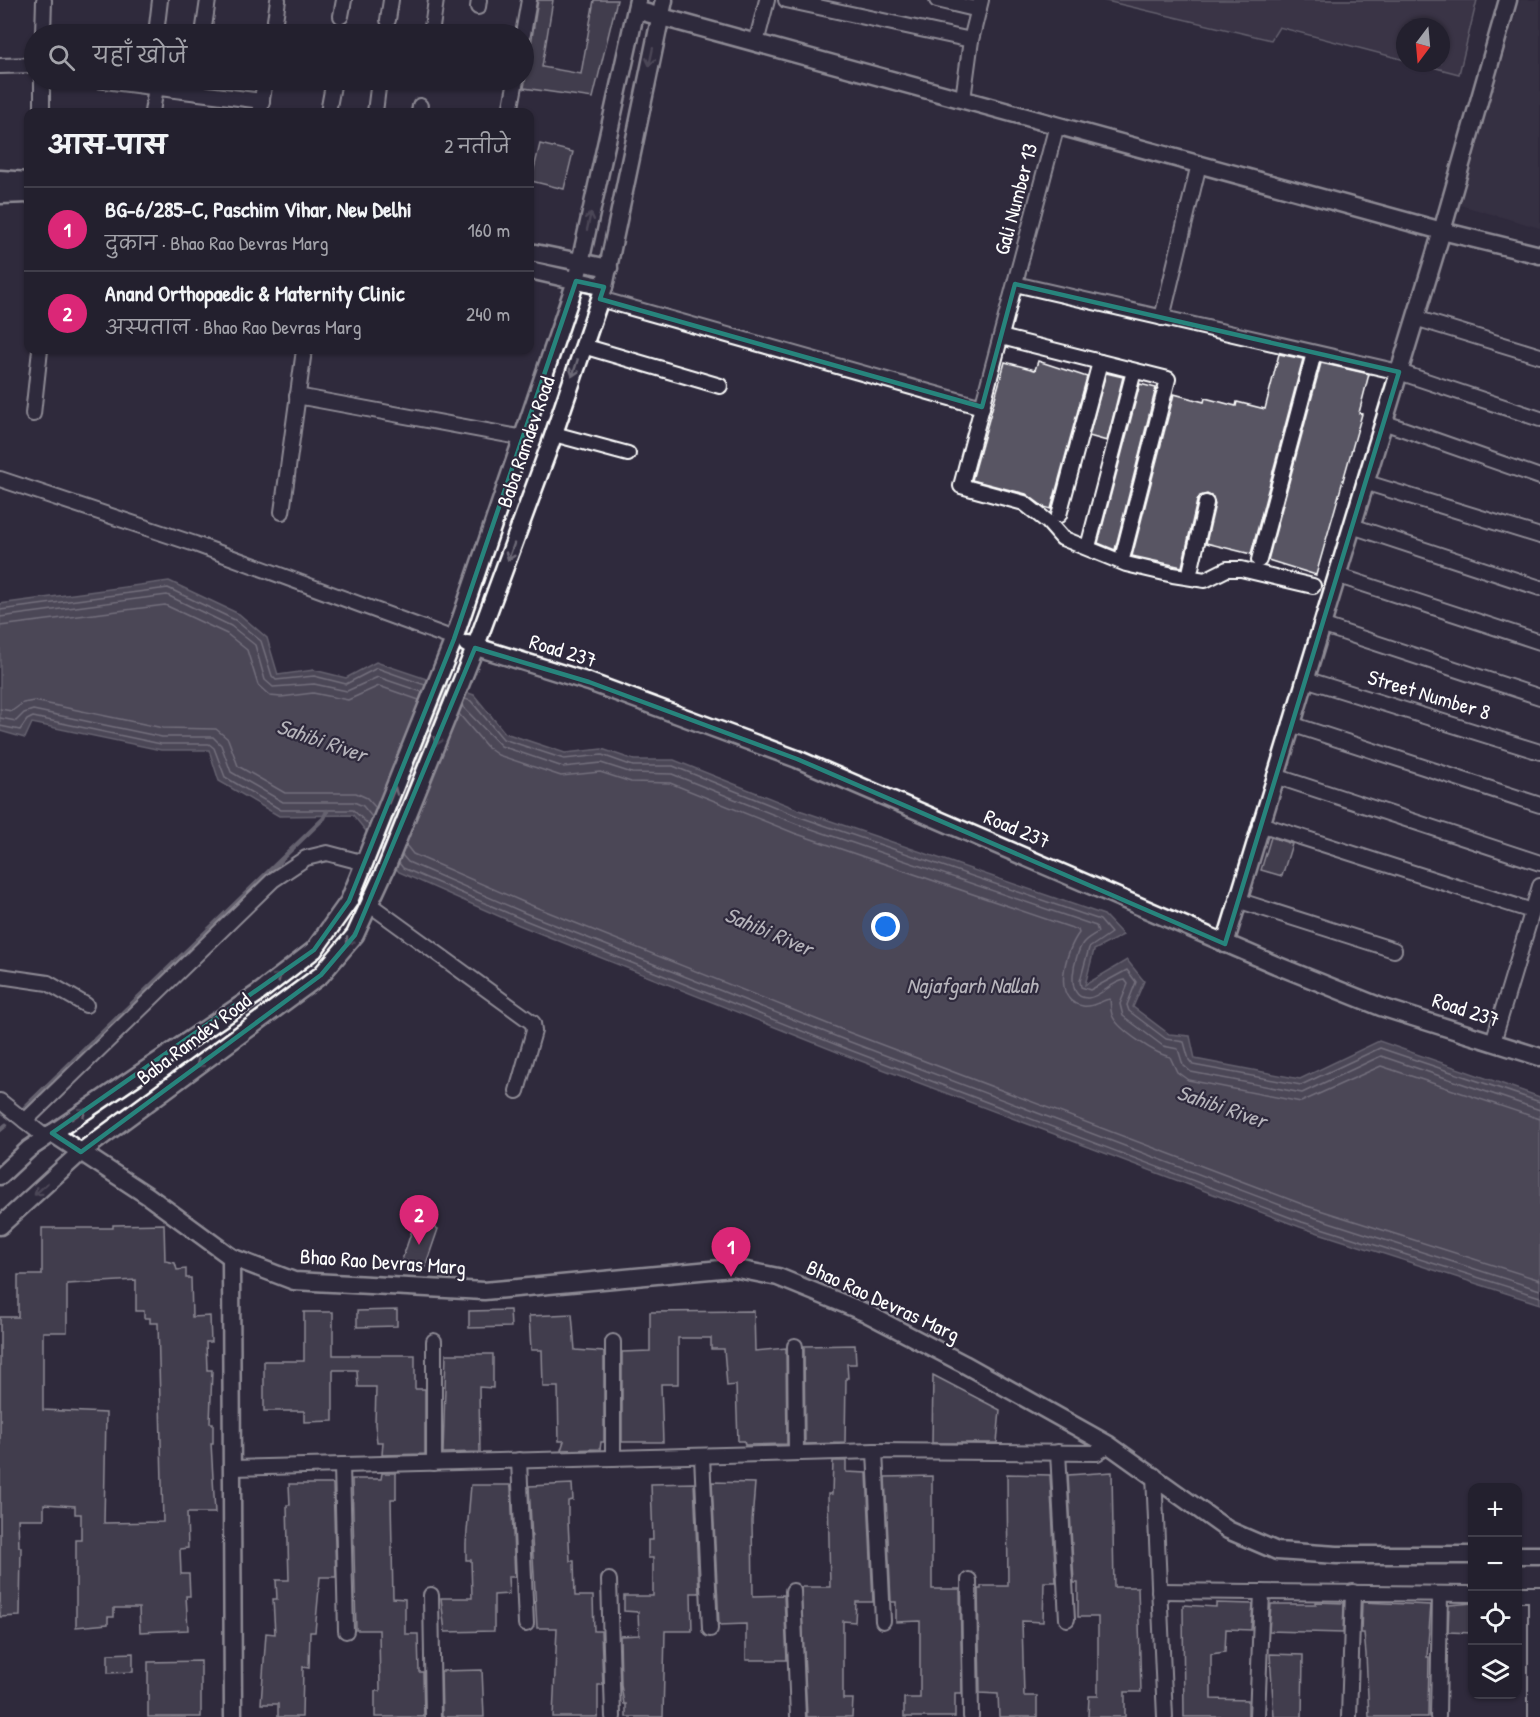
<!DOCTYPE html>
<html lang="hi">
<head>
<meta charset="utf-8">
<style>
	body { margin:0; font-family:"Patrick Hand","Playpen Sans Deva",sans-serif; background:#2b2836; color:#f1f3f6 }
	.controls { position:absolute; right:18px; bottom:18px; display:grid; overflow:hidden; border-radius:12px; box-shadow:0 2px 4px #0004 }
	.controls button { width:54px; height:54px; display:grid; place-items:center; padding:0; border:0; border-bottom:2px solid #403e4a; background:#23202e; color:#f1f3f6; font:30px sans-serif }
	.compass { position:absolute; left:1396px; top:18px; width:54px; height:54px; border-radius:50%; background:#23202e; box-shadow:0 2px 4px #0004; rotate:196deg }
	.you { position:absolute; left:886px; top:927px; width:21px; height:21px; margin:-15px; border:4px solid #fff; border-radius:50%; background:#1a73e8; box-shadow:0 0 0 9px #1a73e833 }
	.badge { display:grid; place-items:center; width:39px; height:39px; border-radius:50%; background:#db2777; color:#fff; font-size:20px; font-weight:700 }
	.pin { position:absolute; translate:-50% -50px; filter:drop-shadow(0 2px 3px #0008) }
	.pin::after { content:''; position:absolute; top:32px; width:21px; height:18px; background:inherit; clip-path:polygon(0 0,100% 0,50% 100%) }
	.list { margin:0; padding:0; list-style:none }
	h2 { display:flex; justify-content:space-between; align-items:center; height:78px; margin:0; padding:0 24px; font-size:26px }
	h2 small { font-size:20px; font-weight:400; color:#a3a3aa }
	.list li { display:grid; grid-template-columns:39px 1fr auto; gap:18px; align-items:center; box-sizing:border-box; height:84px; padding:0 24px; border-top:2px solid #403e4a }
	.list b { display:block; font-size:22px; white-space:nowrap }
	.list p { margin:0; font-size:20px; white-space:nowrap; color:#a3a3aa }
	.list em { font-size:20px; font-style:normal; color:#a3a3aa }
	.icon { flex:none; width:33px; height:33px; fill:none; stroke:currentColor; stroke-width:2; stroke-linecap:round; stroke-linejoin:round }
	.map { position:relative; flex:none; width:1540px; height:1717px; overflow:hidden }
	.search { position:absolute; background:#23202e; box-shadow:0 2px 4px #0004; left:24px; top:24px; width:510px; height:66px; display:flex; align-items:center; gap:15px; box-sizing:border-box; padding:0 21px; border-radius:33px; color:#a3a3aa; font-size:22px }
	.panel { position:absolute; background:#23202e; box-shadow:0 2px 4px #0004; left:24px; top:108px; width:510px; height:246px; border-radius:12px }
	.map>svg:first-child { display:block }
	.built { fill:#3c3749 }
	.green { fill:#464152; stroke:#a2a0a8; stroke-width:1.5 }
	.water { fill:#6d6a77; stroke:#a7a6ad; stroke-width:1.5 }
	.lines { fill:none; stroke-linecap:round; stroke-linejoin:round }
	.shore { stroke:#c5c3c9; stroke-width:1.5 }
	.stream { stroke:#a7a6ad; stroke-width:4.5 }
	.building { fill:#595564; stroke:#fff; stroke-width:1.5; fill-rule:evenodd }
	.minor-casing { stroke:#fff; stroke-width:18 }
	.tertiary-casing { stroke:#fff; stroke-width:21 }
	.minor { stroke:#2f2a3d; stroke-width:14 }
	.tertiary { stroke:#2f2a3d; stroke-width:16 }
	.oneway { stroke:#6d6a77 }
	.marked { fill:none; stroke:#27847c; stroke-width:4.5; stroke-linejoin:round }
	.labels { text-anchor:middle; stroke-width:4.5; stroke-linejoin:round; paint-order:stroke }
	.street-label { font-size:21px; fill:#fff; stroke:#2f2a3d }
	.water-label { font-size:22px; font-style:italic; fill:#b6b4bb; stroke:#2f2a3d }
</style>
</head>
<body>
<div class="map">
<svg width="1540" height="1717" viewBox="0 0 1540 1717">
	<rect width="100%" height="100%" fill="#2f2a3d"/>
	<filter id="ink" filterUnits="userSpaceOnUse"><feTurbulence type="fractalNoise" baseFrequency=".0167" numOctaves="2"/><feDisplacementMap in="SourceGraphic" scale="12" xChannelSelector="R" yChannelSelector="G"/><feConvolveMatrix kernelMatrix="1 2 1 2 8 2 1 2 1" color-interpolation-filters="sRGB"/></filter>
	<g filter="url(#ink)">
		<!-- built -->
		<polygon class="built" points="1520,0 1540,0 1540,228 1460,205"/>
		<!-- green -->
		<polygon class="green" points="1102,0 1477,0 1459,74 1417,63 1441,63 1441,27 1405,27 1405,60 1279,27 1271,40"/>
		<!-- water -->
		<polygon class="water" points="169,581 239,614 267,638 278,675 314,670 346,678 376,662 474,695 505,733 565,753 602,749 634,760 674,760 802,811 1104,915 1123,935 1094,950 1085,985 1127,960 1144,981 1133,1007 1169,1034 1190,1036 1195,1059 1300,1079 1379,1041 1540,1097 1540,1304 1300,1227 840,1053 519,925 399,872 353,815 279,816 219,781 209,750 161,750 32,723 25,738 0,731 0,604"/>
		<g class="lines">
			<!-- shore -->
			<g class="shore">
				<polyline points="0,610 168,588 235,620 261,641 272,676 276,680 314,676 346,684 377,668 425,685"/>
				<polyline points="0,617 167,595 231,626 255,645 265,680 273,687 314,684 347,691 378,677 422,692"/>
				<polyline points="0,626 165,605 227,634 247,650 258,685 270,696 281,697 313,693 348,700 379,686 419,700"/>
				<polyline points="465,699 471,701 503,739 564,759 602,755 633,766 673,766 800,817 1100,920 1111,933 1089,948 1080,981 1081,987 1090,990 1127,970 1136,982 1127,1005 1129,1011 1166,1039 1184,1042 1189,1060 1193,1065 1301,1085 1380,1048 1540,1102"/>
				<path d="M 462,706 L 501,746 L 563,767 L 601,763 L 632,773 L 672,774 L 797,824 L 1096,926 L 1098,932 C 1094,935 1087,938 1083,943 C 1075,954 1063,999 1088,998 C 1101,997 1112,981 1125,980 L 1128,984 L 1120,1004 L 1123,1016 L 1163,1046 L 1178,1049 L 1183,1065 L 1191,1072 L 1302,1093 L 1381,1056 L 1540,1110"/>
				<polyline points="0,709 12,711 23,703 34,701 163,728 216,729 228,739 238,766 285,793 356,793 367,798 376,808"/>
				<path d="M 459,714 L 488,748 L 498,755 L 561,776 L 600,772 L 631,782 L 670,783 L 794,833 L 1078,930 L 1079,933 C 1066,950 1050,1001 1083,1006 C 1094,1008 1101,1000 1110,999 C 1111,1005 1110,1011 1113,1017 C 1120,1031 1156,1054 1170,1057 L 1177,1072 L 1188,1080 L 1301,1102 L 1381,1066 L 1540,1119"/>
				<polyline points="0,718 16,721 24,713 33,710 162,737 213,737 221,745 231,772 283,802 354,802 363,806 372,817"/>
				<polyline points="0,726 20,730 27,720 33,717 161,744 209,744 214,748 225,777 281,810 353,810 369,825"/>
				<polyline points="406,845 413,854 528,904 848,1032 1307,1206 1540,1280"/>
				<polyline points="402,855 408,862 525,913 845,1040 1304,1214 1540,1290"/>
				<polyline points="399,863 403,868 522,919 842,1047 1302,1222 1540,1297"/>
			</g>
			<!-- stream -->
			<g class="stream">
				<polyline points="25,1107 324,818 327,811"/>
				<polyline points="0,1130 6,1125"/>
			</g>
		</g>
		<!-- building -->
		<g class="building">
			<polygon points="538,0 553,0 542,67 581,74 594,0 617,0 593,98 524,88"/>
			<polygon points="540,144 573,152 564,189 531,181"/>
			<polygon points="1279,354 1303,359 1251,554 1206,543 1215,504 1213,497 1207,494 1200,496 1197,501 1182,567 1132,556 1174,394 1204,402 1205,398 1236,406 1237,402 1265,409"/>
			<polygon points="1038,361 1087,377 1051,509 1044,507 1026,494 972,480 1005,362 1035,370"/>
			<polygon points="1321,363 1369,374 1359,413 1362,414 1316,575 1268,560"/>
			<polygon points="1106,373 1123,377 1107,441 1089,436"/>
			<polygon points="1140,384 1156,388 1115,550 1098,543"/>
			<polygon points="1271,837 1292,844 1282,876 1261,870"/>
			<polygon points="415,1221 438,1229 425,1267 402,1260"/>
			<path d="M 164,1224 L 165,1261 L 175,1263 L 177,1270 L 186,1269 L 186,1278 L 191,1278 L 192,1317 L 210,1316 L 211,1342 L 206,1342 L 207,1370 L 212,1370 L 210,1423 L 213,1423 L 213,1443 L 211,1443 L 215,1513 L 187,1513 L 188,1548 L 180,1549 L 181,1574 L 189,1574 L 190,1596 L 186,1596 L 188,1630 L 140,1632 L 139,1608 L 114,1608 L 114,1617 L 108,1617 L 108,1624 L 76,1627 L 76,1540 L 81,1540 L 81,1514 L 75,1514 L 75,1506 L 44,1504 L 44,1519 L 18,1519 L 19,1547 L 21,1547 L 20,1616 L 0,1617 L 0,1317 L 18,1317 L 18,1275 L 42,1275 L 42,1228 L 113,1228 L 113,1225 ZM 136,1280 L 136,1311 L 144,1311 L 144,1318 L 150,1318 L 150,1323 L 158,1323 L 163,1522 L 104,1523 L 106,1413 L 43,1410 L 43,1332 L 67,1332 L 67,1284 Z"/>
			<polygon points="397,1310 397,1326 357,1327 357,1311"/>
			<polygon points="510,1310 511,1327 469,1328 469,1311"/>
			<polygon points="754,1311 755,1351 786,1348 787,1444 745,1445 744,1441 738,1441 736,1385 727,1386 724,1349 711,1349 711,1338 678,1338 678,1384 661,1384 663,1442 622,1442 622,1352 650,1351 650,1312"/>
			<polygon points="304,1312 333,1312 333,1355 415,1355 415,1389 425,1389 425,1454 382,1455 383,1442 377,1442 375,1424 376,1387 358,1387 357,1370 333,1370 333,1421 304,1422 304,1411 264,1411 264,1361 304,1361"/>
			<polygon points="572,1314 575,1350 604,1352 604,1442 601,1442 600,1449 561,1450 564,1441 559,1441 558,1387 543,1387 542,1350 531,1350 529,1316"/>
			<polygon points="855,1345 856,1364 847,1364 848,1378 846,1378 845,1443 805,1444 804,1346"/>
			<polygon points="446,1354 493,1354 493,1388 479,1387 480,1452 443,1453"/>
			<polygon points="933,1375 1000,1410 997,1443 932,1443"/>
			<polygon points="833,1461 846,1461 846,1472 867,1473 873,1602 856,1602 855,1622 843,1621 843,1699 853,1699 852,1717 807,1717 801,1587 830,1587 828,1494 832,1494"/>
			<polygon points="1112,1472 1114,1587 1138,1587 1141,1692 1125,1692 1125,1717 1088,1717 1089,1696 1098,1696 1098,1617 1078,1617 1078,1583 1074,1583 1068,1475"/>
			<polygon points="382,1473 396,1473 396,1499 391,1499 393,1598 405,1599 405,1634 418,1634 419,1672 423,1672 424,1717 375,1717 375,1691 380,1691 379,1630 356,1630 352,1479 381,1479"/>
			<polygon points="1007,1474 1050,1475 1056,1582 1044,1582 1043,1622 1022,1621 1024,1696 1037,1696 1037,1717 999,1717 998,1694 980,1693 978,1589 981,1589 981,1586 1008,1586"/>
			<polygon points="932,1476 932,1589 960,1589 962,1693 955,1693 955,1717 904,1717 904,1698 920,1698 920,1621 896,1622 896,1602 891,1602 885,1477"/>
			<polygon points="712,1482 755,1483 752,1521 753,1596 784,1595 787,1660 746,1660 746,1624 719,1625"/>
			<polygon points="694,1483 699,1593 691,1593 692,1631 665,1631 663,1717 626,1717 626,1704 624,1704 621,1685 620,1636 639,1635 638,1612 624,1611 624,1596 653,1596 653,1558 648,1558 648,1540 653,1540 651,1484"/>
			<polygon points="289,1484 333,1484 336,1577 320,1577 315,1632 310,1632 309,1668 303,1667 302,1717 278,1717 278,1704 261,1704 266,1633 275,1634 273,1599 277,1599 276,1580 289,1580 287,1505 290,1505"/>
			<polygon points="572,1484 573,1500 568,1501 568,1521 570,1561 574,1561 575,1596 593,1596 594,1631 601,1631 603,1685 598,1685 598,1717 553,1717 557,1628 537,1628 529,1486"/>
			<polygon points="471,1485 510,1485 511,1487 515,1577 508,1577 509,1594 494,1595 494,1631 445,1632 441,1598 472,1598 471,1560 466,1560 466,1543"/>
			<polygon points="1316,1602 1344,1603 1343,1633 1269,1631 1271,1604 1316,1604"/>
			<polygon points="1362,1602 1431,1605 1427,1657 1429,1657 1428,1717 1369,1717 1366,1654 1364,1633 1361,1633"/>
			<polygon points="1216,1603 1253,1604 1251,1630 1226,1629 1225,1652 1211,1654 1211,1699 1248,1700 1248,1717 1184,1717 1183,1605 1216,1607"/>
			<polygon points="1473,1603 1473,1633 1448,1632 1449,1605"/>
			<polygon points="133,1653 133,1672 108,1673 108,1654"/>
			<polygon points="1270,1654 1303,1655 1302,1717 1274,1717"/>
			<polygon points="201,1661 201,1717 148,1717 148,1662"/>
			<polygon points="482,1670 484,1717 442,1717 441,1671"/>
		</g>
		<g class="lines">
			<defs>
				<g id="minor">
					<polyline points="786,0 971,40"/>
					<polyline points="937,0 979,10"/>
					<polyline points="478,7 479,0"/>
					<polyline points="341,16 344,0"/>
					<polyline points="388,20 391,0"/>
					<polyline points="43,34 44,0"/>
					<polyline points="156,34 160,0"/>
					<polyline points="203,34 208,0"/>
					<polyline points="273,34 278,0"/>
					<polyline points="431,34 436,0"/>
					<polyline points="523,34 529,0"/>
					<polyline points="756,43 767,0"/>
					<polyline points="0,66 34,65"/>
					<polyline points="42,80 42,112"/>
					<polyline points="97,80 262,101"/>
					<polyline points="963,99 971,40 981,0"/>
					<polyline points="152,112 156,87"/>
					<polyline points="260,112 265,80"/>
					<polyline points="328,112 334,80"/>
					<polyline points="375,112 379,80"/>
					<polyline points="419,112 420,106"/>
					<polyline points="510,112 516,80"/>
					<polyline points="1057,125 961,486 1024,503 1048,522 1062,538 1126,564 1173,575 1205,580 1227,569 1241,569 1313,586"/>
					<polyline points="1015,284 1399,372 1540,419"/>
					<polyline points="600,299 982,407"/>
					<polyline points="1162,318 1199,164"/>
					<polyline points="1415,318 1540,356"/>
					<polyline points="1001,337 1168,379 1123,555"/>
					<polyline points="583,346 720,386"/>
					<polyline points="297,396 524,438"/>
					<polyline points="33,414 40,350"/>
					<polyline points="1383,422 1540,477"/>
					<polyline points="554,434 628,454"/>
					<polyline points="0,479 195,544 454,639"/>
					<polyline points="1364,482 1540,536"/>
					<polyline points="282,512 304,350"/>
					<polyline points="1059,515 1100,362"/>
					<polyline points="1352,526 1540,588"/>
					<polyline points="1089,543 1134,371"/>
					<polyline points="1259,560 1314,353"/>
					<polyline points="1336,575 1540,642"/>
					<polyline points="1189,577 1206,503"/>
					<polyline points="1321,625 1540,697"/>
					<polyline points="1305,679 1540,752"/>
					<polyline points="1291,724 1540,805"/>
					<polyline points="1275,776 1540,863"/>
					<polyline points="1260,824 1532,911"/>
					<polyline points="1237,900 1394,950"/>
					<polyline points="369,904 533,1023 534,1031 517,1091"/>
					<polyline points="0,976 48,983 86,1005"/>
					<polyline points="1493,1042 1540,886"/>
					<polyline points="0,1101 45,1137"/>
					<polyline points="25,1121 273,880 306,858 327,853 365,863"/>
					<polyline points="434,1341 434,1463"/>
					<polyline points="795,1346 796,1453"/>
					<polyline points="875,1451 883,1621"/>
					<polyline points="1058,1452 1067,1619"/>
					<polyline points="702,1456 710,1629"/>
					<polyline points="613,1458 613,1342"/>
					<polyline points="519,1460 526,1624"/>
					<polyline points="342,1465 346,1631"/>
					<polyline points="232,1468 875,1451 1097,1453 1109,1445"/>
					<polyline points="1154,1475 1165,1717"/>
					<polyline points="609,1580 613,1717"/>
					<polyline points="969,1580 971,1717"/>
					<polyline points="793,1591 798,1717"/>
					<polyline points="1159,1591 1472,1594"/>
					<polyline points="1518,1594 1540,1594"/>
					<polyline points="431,1595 433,1717"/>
					<polyline points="1257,1717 1262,1592"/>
					<polyline points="1349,1717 1353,1592"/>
					<polyline points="1438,1717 1440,1594"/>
					<polyline points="1536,1717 1536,1594"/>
				</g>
				<g id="tertiary">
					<polyline points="636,10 1442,231 1540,255"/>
					<polyline points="0,179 28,181"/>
					<polyline points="0,195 28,194"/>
					<polyline points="530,252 609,268"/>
					<polyline points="530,270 604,287"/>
					<polyline points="467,644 589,682 797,759 1276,965 1381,1007 1540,1057"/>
					<polyline points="1225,944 1442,231 1508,0"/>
					<polyline points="52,1133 148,1196 231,1257 294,1281 484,1291 732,1268 778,1277 864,1312 964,1364 1109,1445 1228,1530 1277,1551 1337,1555 1472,1555"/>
					<polyline points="0,1176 29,1149 257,994 314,950 349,901 454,639 576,281 638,0"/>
					<polyline points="0,1226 81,1152 321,975 355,935 387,866 475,648 550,445 604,287 664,0"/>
					<polyline points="231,1257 233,1717"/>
					<polyline points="1518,1555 1540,1555"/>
				</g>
			</defs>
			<!-- minor casing -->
			<use href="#minor" class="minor-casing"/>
			<!-- tertiary casing -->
			<use href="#tertiary" class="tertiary-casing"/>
			<!-- minor -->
			<use href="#minor" class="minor"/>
			<!-- tertiary -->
			<use href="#tertiary" class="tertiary"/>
		</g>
		<!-- one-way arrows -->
		<defs><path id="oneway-shaft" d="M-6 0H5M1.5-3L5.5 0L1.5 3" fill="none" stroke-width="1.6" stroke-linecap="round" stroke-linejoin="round" transform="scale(1.5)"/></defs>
		<g class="oneway">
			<use href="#oneway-shaft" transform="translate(651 57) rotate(102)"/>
			<use href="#oneway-shaft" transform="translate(589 221) rotate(-77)"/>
			<use href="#oneway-shaft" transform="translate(575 368) rotate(108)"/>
			<use href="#oneway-shaft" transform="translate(511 552) rotate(110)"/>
			<use href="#oneway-shaft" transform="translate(439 737) rotate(112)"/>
			<use href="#oneway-shaft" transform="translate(392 795) rotate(-68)"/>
			<use href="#oneway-shaft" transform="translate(352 938) rotate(126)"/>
			<use href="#oneway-shaft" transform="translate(274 980) rotate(-38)"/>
			<use href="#oneway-shaft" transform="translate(203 1061) rotate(143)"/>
			<use href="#oneway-shaft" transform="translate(79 1114) rotate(-35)"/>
			<use href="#oneway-shaft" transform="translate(41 1189) rotate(138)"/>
		</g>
	</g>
	<!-- marked area -->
	<path d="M0 0H1540V1717H0ZM 576,281 L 604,287 L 600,299 L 982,407 L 1015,284 L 1399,372 L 1225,944 L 797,759 L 589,682 L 475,648 L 355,935 L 321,975 L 81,1152 L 52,1133 L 314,950 L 349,901 L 454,639 Z" fill="#2f2a3d" fill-opacity=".55" fill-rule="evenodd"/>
	<path class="marked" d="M 576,281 L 604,287 L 600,299 L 982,407 L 1015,284 L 1399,372 L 1225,944 L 797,759 L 589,682 L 475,648 L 355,935 L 321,975 L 81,1152 L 52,1133 L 314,950 L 349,901 L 454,639 Z"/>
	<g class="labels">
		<!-- street labels -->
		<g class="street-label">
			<text transform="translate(1016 199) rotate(-75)" y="7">Gali Number 13</text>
			<text transform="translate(526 442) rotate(-71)" y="7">Baba Ramdev Road</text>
			<text transform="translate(563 651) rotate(17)" y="7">Road 237</text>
			<text transform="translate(1429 695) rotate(17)" y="7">Street Number 8</text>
			<text transform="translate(1017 829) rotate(23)" y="7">Road 237</text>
			<text transform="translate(1466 1010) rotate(18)" y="7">Road 237</text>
			<text transform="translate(194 1039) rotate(-37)" y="7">Baba Ramdev Road</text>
			<text transform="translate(383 1262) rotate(4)" y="7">Bhao Rao Devras Marg</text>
			<text transform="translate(883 1301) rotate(25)" y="7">Bhao Rao Devras Marg</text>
		</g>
		<!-- water labels -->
		<g class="water-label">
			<text transform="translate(322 740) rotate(19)" y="8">Sahibi River</text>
			<text transform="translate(769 931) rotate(23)" y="8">Sahibi River</text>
			<text x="972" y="993">Najafgarh Nallah</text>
			<text transform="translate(1222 1106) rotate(19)" y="8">Sahibi River</text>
		</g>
	</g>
</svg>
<div class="controls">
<button>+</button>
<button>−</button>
<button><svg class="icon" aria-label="locate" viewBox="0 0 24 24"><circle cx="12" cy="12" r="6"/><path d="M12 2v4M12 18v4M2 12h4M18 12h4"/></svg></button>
<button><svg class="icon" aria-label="layers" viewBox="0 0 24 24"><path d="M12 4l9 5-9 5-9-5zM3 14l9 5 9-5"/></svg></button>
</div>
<svg class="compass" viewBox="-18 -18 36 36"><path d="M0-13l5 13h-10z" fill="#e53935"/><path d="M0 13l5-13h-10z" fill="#a3a3aa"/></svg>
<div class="you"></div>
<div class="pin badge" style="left:731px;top:1277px">1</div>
<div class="pin badge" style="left:419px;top:1245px">2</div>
<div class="search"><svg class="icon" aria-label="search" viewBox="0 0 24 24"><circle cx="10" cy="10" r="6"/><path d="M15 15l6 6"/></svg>यहाँ खोजें</div>
<section class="panel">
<h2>आस-पास<small>2 नतीजे</small></h2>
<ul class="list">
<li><span class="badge">1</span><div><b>BG-6/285-C, Paschim Vihar, New Delhi</b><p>दुकान · Bhao Rao Devras Marg</p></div><em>160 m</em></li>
<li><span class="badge">2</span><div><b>Anand Orthopaedic &amp; Maternity Clinic</b><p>अस्पताल · Bhao Rao Devras Marg</p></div><em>240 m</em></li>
</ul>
</section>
</div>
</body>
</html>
